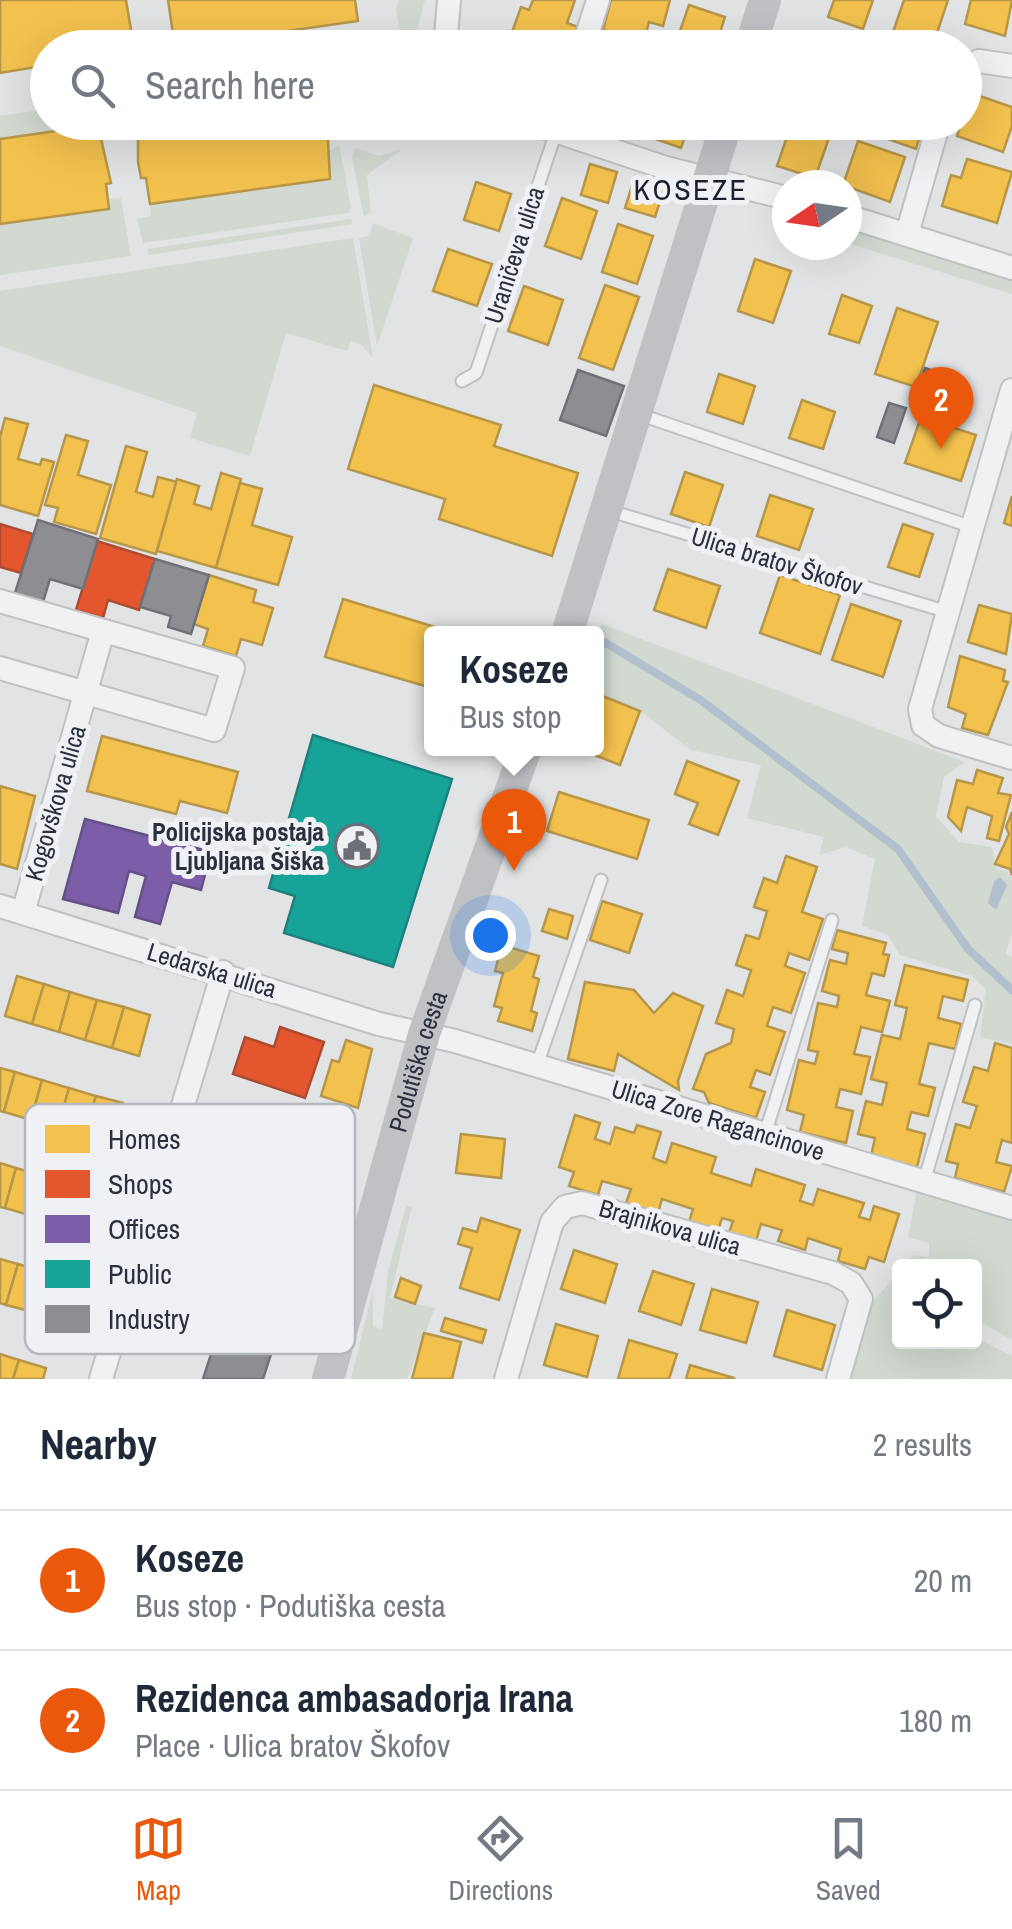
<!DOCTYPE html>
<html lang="en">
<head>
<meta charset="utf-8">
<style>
	body { margin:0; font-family:"Archivo Narrow",sans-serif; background:#f6f6f7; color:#1f2937 }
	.controls { position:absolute; right:30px; bottom:30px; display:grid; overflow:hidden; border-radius:10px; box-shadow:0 10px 40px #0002 }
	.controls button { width:90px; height:90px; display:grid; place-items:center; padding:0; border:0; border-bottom:2px solid #e0e1e3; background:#fff; color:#1f2937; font:50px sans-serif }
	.compass { position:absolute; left:772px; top:170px; width:90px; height:90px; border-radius:50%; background:#fff; box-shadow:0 10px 40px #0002; rotate:257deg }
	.you { position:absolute; left:490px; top:935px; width:35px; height:35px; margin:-25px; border:8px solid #fff; border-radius:50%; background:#1a73e8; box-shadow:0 0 0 15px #1a73e833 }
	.badge { display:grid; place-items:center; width:65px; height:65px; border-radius:50%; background:#ea580c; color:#fff; font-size:32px; font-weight:700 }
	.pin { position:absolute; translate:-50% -82px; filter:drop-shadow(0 2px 5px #0008) }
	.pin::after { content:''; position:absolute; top:52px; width:35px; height:30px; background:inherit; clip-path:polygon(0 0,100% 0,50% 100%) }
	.popup { position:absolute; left:424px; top:626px; width:180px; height:130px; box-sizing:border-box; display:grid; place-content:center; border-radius:10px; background:#fff; filter:drop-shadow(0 2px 8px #0005); font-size:32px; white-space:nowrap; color:#747a83 }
	.popup b { font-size:38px; color:#1f2937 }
	.popup::after { content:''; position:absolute; left:50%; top:100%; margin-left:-20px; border:20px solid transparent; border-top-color:#fff }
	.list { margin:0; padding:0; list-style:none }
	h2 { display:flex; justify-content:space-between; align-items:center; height:130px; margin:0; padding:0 40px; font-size:42px }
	h2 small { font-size:32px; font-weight:400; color:#747a83 }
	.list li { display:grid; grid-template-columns:65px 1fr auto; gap:30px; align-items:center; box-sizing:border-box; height:140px; padding:0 40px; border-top:2px solid #e0e1e3 }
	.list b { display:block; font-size:38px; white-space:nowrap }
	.list p { margin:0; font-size:32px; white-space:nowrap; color:#747a83 }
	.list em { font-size:32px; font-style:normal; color:#747a83 }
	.icon { flex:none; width:55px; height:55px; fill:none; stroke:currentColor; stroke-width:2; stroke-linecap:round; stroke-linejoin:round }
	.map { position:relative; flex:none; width:1012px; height:1379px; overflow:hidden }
	.search { position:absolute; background:#fff; box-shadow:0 10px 40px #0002; left:30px; right:30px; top:30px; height:110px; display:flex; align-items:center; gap:25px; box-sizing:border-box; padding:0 35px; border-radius:55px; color:#747a83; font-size:38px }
	.sheet { height:410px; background:#fff }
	nav { display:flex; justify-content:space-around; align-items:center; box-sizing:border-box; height:140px; border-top:2px solid #e0e1e3; background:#fff; font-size:28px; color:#747a83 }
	nav a { display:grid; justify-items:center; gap:5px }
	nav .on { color:#ea580c }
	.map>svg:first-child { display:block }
	.green { fill:#d1d9d1 }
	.water { fill:#b1bfce }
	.homes { fill:#f2c14e; stroke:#b69649; stroke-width:2.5 }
	.shops { fill:#e4572e; stroke:#ac4b32; stroke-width:2.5 }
	.offices { fill:#7b5ea7; stroke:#635087; stroke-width:2.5 }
	.public { fill:#17a398; stroke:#1d807d; stroke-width:2.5 }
	.industry { fill:#8d8d92; stroke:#6f7178; stroke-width:2.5 }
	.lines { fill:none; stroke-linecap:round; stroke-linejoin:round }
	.stream { stroke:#b1bfce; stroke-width:8 }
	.lane-casing { stroke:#bfc1c3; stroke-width:15 }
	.street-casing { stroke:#bfc1c3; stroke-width:26 }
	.lane { stroke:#f0f1f3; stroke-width:11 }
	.street { stroke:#f0f1f3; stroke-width:22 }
	.secondary { stroke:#bfc1c5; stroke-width:32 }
	.labels { text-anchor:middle; stroke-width:10; stroke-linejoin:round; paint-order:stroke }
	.street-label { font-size:25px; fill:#2a303d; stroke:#eff1f5 }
	.poi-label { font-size:25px; font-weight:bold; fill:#2a303d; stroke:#eff1f5; text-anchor:end }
	.quarter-label { font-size:30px; letter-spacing:2.5px; fill:#1c212e; stroke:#eff1f5 }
	.key { fill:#eff1f5; stroke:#b4b7be; stroke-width:2.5 }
	.key-label { font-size:28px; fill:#2a303d }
</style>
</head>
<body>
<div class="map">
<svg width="1012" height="1379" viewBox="0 0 1012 1379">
	<rect width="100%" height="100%" fill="#e1e3e5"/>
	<!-- green -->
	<g class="green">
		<polygon points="399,0 425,0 412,47 402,47 396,9"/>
		<polygon points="47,109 48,122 74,123 74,129 0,139 0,116"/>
		<polygon points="339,145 351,208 348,213 143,243 137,219 151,216 150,204 330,179 327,152"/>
		<polygon points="355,148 379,156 402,149 367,175 371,212 364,217 352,157"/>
		<polygon points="121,198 131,256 0,275 0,224 109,209 108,199"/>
		<polygon points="351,219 352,224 149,255 147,249"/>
		<polygon points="373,223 413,238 377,346 359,238 370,236"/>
		<polygon points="847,228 1012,279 1012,294 847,243"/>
		<polygon points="353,238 373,358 362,345 351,341 347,351 286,333 250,456 190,438 197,413 0,346 0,291"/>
		<polygon points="602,624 965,762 944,777 936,816 959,842 992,847 996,869 1007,871 1012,878 1012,932 1006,954 1012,957 1012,1044 980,1037 986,989 972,976 900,955 888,935 862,926 875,859 846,847 819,855 824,837 747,818 761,765 691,750 640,711 600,695 596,636"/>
		<polygon points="917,1190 1012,1219 1012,1340 975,1319 974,1266 903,1266 913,1255 929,1257 929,1243 908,1237"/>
		<polygon points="406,1206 412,1206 390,1298 435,1308 407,1379 351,1379 373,1290 373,1327 382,1329 388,1272"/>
		<polygon points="899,1271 900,1342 974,1342 975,1337 1012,1356 1012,1379 847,1379 864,1313"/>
	</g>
	<!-- water -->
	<polygon class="water" points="1000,877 1007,885 996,910 988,903 994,881"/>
	<!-- homes -->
	<g class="homes">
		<polygon points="0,0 126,0 134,48 48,48 48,65 0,73"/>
		<polygon points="168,0 355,0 358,21 175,47"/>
		<polygon points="533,0 575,0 567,23 578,27 571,48 507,46 521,7 529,10"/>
		<polygon points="611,0 670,0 663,26 649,22 644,41 603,30"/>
		<polygon points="834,0 873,0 863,29 828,17"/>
		<polygon points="904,0 948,0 932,48 892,35"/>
		<polygon points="971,0 1012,0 1005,36 965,24"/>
		<polygon points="689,5 725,17 715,48 674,48"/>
		<polygon points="971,93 1012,107 1012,126 1003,152 957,136"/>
		<polygon points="138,122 327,122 330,179 150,204 146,178 141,178 138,162"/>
		<polygon points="655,122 690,122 681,148 650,137"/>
		<polygon points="868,122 924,122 916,149 865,131"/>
		<polygon points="98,125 111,183 106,184 109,209 0,224 0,139"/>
		<polygon points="791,125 829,138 815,178 777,166"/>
		<polygon points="858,141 905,157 890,202 843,185"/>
		<polygon points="967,159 1012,172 997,223 942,206 951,175 961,178"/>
		<polygon points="590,164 617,172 608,203 581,195"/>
		<polygon points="635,176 665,186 655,217 625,208"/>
		<polygon points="476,182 511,194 499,231 464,220"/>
		<polygon points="562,198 597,211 581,259 545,246"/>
		<polygon points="618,224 653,236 637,284 602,272"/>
		<polygon points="448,249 492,264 477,306 433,291"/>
		<polygon points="755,259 791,271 773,323 738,311"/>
		<polygon points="605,285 639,297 613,370 579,358"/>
		<polygon points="524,286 563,300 548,345 508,331"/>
		<polygon points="842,295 872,306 859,343 829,334"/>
		<polygon points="897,308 938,322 916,387 875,374"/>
		<polygon points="719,374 755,386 743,424 707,412"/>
		<polygon points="374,385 501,425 494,446 578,473 552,556 439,519 445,499 348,469"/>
		<polygon points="802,400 835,412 823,449 789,438"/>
		<polygon points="921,417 976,435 961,481 905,463"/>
		<polygon points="5,418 28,424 18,459 40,465 42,459 54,462 38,516 0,505 0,437"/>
		<polygon points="66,435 88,441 78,475 111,485 96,534 54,522 58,508 45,505"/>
		<polygon points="126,446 147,452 136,492 153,497 158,477 177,482 156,554 100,538"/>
		<polygon points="685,472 723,485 709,527 671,514"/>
		<polygon points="221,473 241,479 216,568 157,551 177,479 199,486 194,504 211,509"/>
		<polygon points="240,483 262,489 252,525 292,537 278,585 216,568"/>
		<polygon points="770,495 813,509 799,550 757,536"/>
		<polygon points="1012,496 1012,526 1004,523"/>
		<polygon points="903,524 933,534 919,577 888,567"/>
		<polygon points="668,569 720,586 706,628 654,610"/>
		<polygon points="209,575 256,590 253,602 273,608 262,645 241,639 236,656 203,646 208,629 194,624"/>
		<polygon points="780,575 840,595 820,654 760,633"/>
		<polygon points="343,599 458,634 432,634 432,688 325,657"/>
		<polygon points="851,604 901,621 883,677 832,660"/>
		<polygon points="979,605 1012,614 1006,654 968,642"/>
		<polygon points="960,656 1005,670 1003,681 1008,682 988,735 962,728 966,714 948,707"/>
		<polygon points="600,695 640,711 620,765 579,749 596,748"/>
		<polygon points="102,736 238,772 227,813 180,801 176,814 87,791"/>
		<polygon points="687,761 739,781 718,835 689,824 698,803 675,794"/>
		<polygon points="977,770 1003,778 998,793 1011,795 999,841 987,838 992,816 967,807 961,831 948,817 957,780 973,784"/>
		<polygon points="0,786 35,796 17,869 0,864"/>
		<polygon points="559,792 649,820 637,859 547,831"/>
		<polygon points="1012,812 1012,875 1010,869 995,864 1009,834 1006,827"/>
		<polygon points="786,856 817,867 802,912 823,919 809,960 789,953 785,966 805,973 791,1013 773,1007 767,1026 785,1032 770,1075 756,1070 750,1087 765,1092 756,1118 709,1103 704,1092 693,1089 706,1054 731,1043 734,1029 716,1023 727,990 743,996 751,970 736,965 746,935 759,939 767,911 754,907 764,878 777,883"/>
		<polygon points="602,901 642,914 629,953 590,940"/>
		<polygon points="549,909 573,916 567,939 542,931"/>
		<polygon points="837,930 886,943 883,954 889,955 884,976 872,973 866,995 890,1001 882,1032 861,1027 854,1054 870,1057 861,1094 840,1089 836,1107 853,1111 846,1143 800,1132 804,1115 787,1110 799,1060 815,1064 818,1052 808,1050 818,1003 837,1007 839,996 822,991 830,960 846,964 848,953 832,949"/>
		<polygon points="502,945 539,956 533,977 539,979 531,1011 537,1013 532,1031 498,1021 502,1008 494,1006 503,973 495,971"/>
		<polygon points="905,965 968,980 963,1001 943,996 938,1018 961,1024 955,1049 929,1043 919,1084 935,1088 928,1116 911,1112 907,1129 925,1134 917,1167 871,1156 875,1138 858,1134 866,1101 882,1105 887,1083 871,1079 882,1035 900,1039 907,1008 895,1005"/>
		<polygon points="17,976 44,984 32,1024 5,1016"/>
		<polygon points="585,982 634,990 654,1013 673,993 703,1006 678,1081 679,1090 618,1054 614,1071 568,1059"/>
		<polygon points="44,984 70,992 59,1032 32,1024"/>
		<polygon points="70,992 97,1000 85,1040 59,1032"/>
		<polygon points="97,1000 124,1007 112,1048 85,1040"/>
		<polygon points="124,1007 150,1015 139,1056 112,1048"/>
		<polygon points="346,1040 372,1049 358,1108 321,1096 332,1060 339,1062"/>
		<polygon points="995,1043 1012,1048 1012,1143 1002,1140 996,1162 1012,1166 1004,1192 955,1178 958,1164 946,1161 956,1124 970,1128 977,1106 963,1102 974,1067 988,1071"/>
		<polygon points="0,1068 15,1072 4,1112 0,1111"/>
		<polygon points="15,1072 42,1080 31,1120 4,1112"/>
		<polygon points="42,1080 69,1088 58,1128 31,1120"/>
		<polygon points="69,1088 96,1096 84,1136 58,1128"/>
		<polygon points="96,1096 123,1103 111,1144 84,1136"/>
		<polygon points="575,1115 600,1123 595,1139 610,1144 615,1127 634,1133 637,1125 661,1132 653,1158 666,1163 672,1143 716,1157 711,1173 751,1186 756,1169 805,1185 800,1201 813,1205 818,1189 864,1203 859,1217 870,1220 874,1206 899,1214 884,1262 869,1257 865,1269 838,1261 841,1249 808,1238 805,1250 778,1241 782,1230 761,1224 756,1241 729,1233 733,1221 722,1218 718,1231 689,1222 693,1209 662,1199 658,1213 626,1203 631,1189 602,1181 598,1195 569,1186 574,1172 559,1167"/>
		<polygon points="461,1134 505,1139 501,1178 456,1173"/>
		<polygon points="0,1163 16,1168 5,1208 0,1207"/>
		<polygon points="16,1168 43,1176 32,1216 5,1208"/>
		<polygon points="43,1176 70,1183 58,1224 32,1216"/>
		<polygon points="70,1183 96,1191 85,1232 58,1224"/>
		<polygon points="481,1218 520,1230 499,1300 460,1288 472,1248 458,1244 463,1228 477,1232"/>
		<polygon points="574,1250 617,1264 605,1303 561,1289"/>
		<polygon points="0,1259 18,1264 6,1305 0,1303"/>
		<polygon points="18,1264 45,1272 33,1312 6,1305"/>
		<polygon points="653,1271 694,1284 681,1325 639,1311"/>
		<polygon points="45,1272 71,1280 59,1320 33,1312"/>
		<polygon points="401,1278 421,1286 415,1304 395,1297"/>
		<polygon points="712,1289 758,1302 746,1343 700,1330"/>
		<polygon points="787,1310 835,1325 822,1370 774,1356"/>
		<polygon points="445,1318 486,1330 482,1343 441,1331"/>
		<polygon points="556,1324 598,1336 587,1377 544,1365"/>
		<polygon points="424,1333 461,1342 452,1379 412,1379"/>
		<polygon points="629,1340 677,1354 669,1379 618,1379"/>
		<polygon points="0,1354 19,1360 13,1379 0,1379"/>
		<polygon points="19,1360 46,1368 43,1379 13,1379"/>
		<polygon points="690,1365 734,1378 734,1379 686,1379"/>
	</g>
	<!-- shops -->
	<g class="shops">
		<polygon points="0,524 33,534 21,573 0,567"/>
		<polygon points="97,541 155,559 139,610 108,600 103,618 76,610"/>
		<polygon points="280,1027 324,1042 305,1098 233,1074 245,1037 274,1047"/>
		<polygon points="225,1219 306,1246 288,1301 207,1275"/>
	</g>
	<!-- offices -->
	<g class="offices">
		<polygon points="85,819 211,852 201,890 172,882 160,924 135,917 146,876 129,871 118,913 63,899"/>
		<polygon points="253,1113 340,1142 324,1190 237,1161"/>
	</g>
	<!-- public -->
	<polygon class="public" points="313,735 452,779 393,967 284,933 295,896 269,888"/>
	<!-- industry -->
	<g class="industry">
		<polygon points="925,368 948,376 941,397 918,389"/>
		<polygon points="578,370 624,386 606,436 560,420"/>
		<polygon points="889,403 906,408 894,443 877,437"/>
		<polygon points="38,520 98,539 83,589 50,579 43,602 15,593"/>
		<polygon points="155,559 209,575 191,634 168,627 171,616 140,607"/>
		<polygon points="243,1163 324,1190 306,1246 225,1219"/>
		<polygon points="234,1283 288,1301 263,1379 203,1379"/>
	</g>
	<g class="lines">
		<!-- stream -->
		<g class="stream">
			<polyline points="590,633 590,634"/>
			<polyline points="596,637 702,701 898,849 968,949 1012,990"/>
		</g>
		<defs>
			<g id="lane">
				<polyline points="413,127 422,122"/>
				<polyline points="462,381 476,373 556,132"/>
				<polyline points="638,414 972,527"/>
				<polyline points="607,510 948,612"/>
				<polyline points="537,1065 601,880"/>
				<polyline points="765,1134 832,920"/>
				<polyline points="924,1182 975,1005"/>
			</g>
			<g id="street">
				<polyline points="445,48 449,0"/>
				<polyline points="583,48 598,0"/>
				<polyline points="964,68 979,61 1012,66"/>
				<polyline points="528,122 666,168 787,198"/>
				<polyline points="847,216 1012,268"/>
				<polyline points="907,234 939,122"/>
				<polyline points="1012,390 920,709 923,725 939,736 1012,758"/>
				<polyline points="0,601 233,668 214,730 0,668"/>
				<polyline points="0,906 379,1024 455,1041 1012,1208"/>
				<polyline points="23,913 103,631"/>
				<polyline points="101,1379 223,972"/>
				<polyline points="506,1379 552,1222 565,1207 582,1203 833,1273 851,1283 861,1299 838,1379"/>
			</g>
		</defs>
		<!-- lane casing -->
		<use href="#lane" class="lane-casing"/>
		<!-- street casing -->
		<use href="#street" class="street-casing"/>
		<!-- lane -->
		<use href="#lane" class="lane"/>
		<!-- street -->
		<use href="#street" class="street"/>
		<!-- secondary -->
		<g class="secondary">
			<polyline points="750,48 765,0"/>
			<polyline points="567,634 727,122"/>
			<path id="s1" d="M 328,1379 L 424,1034 L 526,748"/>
		</g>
	</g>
	<!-- icons -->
	<defs>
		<symbol id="civic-ring" viewBox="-11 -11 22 22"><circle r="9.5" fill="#eff1f5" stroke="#6a6f78" stroke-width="1.5"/><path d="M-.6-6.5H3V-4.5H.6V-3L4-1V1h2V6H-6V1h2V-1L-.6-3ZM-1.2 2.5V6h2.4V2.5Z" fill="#6a6f78"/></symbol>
	</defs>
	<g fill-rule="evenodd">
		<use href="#civic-ring" x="332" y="821" width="50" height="50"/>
	</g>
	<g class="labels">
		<!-- street labels -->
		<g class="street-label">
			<text transform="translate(514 255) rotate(-72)" y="9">Uraničeva ulica</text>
			<text transform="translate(777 561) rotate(17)" y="9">Ulica bratov Škofov</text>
			<text transform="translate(55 803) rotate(-74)" y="9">Kogovškova ulica</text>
			<text transform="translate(212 970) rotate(17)" y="9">Ledarska ulica</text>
			<text dy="9" stroke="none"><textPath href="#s1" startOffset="330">Podutiška cesta</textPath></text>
			<text transform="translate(718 1120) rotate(17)" y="9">Ulica Zore Ragancinove</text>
			<text transform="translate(670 1227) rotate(16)" y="9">Brajnikova ulica</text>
		</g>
		<!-- poi labels -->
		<g class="poi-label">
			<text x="324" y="841">Policijska postaja<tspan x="324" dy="29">Ljubljana Šiška</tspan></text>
		</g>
		<!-- quarter labels -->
		<g class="quarter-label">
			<text x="691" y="200">KOSEZE</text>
		</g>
	</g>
	<!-- legend -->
	<rect x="25" y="1104" width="330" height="250" rx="15" class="key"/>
	<rect x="45" y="1125" width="45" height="28" fill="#f2c14e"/>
	<rect x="45" y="1170" width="45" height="28" fill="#e4572e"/>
	<rect x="45" y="1215" width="45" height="28" fill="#7b5ea7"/>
	<rect x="45" y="1260" width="45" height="28" fill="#17a398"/>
	<rect x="45" y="1305" width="45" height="28" fill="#8d8d92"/>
	<g class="key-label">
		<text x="108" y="1149">Homes</text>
		<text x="108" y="1194">Shops</text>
		<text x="108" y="1239">Offices</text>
		<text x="108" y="1284">Public</text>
		<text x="108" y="1329">Industry</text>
	</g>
</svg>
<div class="controls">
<button><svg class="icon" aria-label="locate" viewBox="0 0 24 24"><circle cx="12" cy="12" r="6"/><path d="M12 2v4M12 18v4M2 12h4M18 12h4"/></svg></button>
</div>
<svg class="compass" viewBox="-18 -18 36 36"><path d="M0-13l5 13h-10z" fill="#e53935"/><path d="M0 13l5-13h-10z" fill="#747a83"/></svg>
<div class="you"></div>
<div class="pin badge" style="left:514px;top:871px">1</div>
<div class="popup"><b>Koseze</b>Bus stop</div>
<div class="pin badge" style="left:941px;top:449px">2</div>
<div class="search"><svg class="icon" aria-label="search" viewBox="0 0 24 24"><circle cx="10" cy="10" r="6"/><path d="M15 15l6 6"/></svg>Search here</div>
</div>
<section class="sheet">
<h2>Nearby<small>2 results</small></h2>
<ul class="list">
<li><span class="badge">1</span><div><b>Koseze</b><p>Bus stop · Podutiška cesta</p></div><em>20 m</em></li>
<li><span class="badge">2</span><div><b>Rezidenca ambasadorja Irana</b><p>Place · Ulica bratov Škofov</p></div><em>180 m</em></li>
</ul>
</section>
<nav>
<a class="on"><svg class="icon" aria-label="map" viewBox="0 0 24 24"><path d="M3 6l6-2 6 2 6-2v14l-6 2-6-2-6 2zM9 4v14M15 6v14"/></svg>Map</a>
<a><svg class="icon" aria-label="directions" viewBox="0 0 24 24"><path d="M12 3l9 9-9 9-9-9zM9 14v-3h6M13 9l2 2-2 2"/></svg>Directions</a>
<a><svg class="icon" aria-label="saved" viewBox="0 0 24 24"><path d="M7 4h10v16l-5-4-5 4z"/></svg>Saved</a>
</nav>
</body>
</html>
